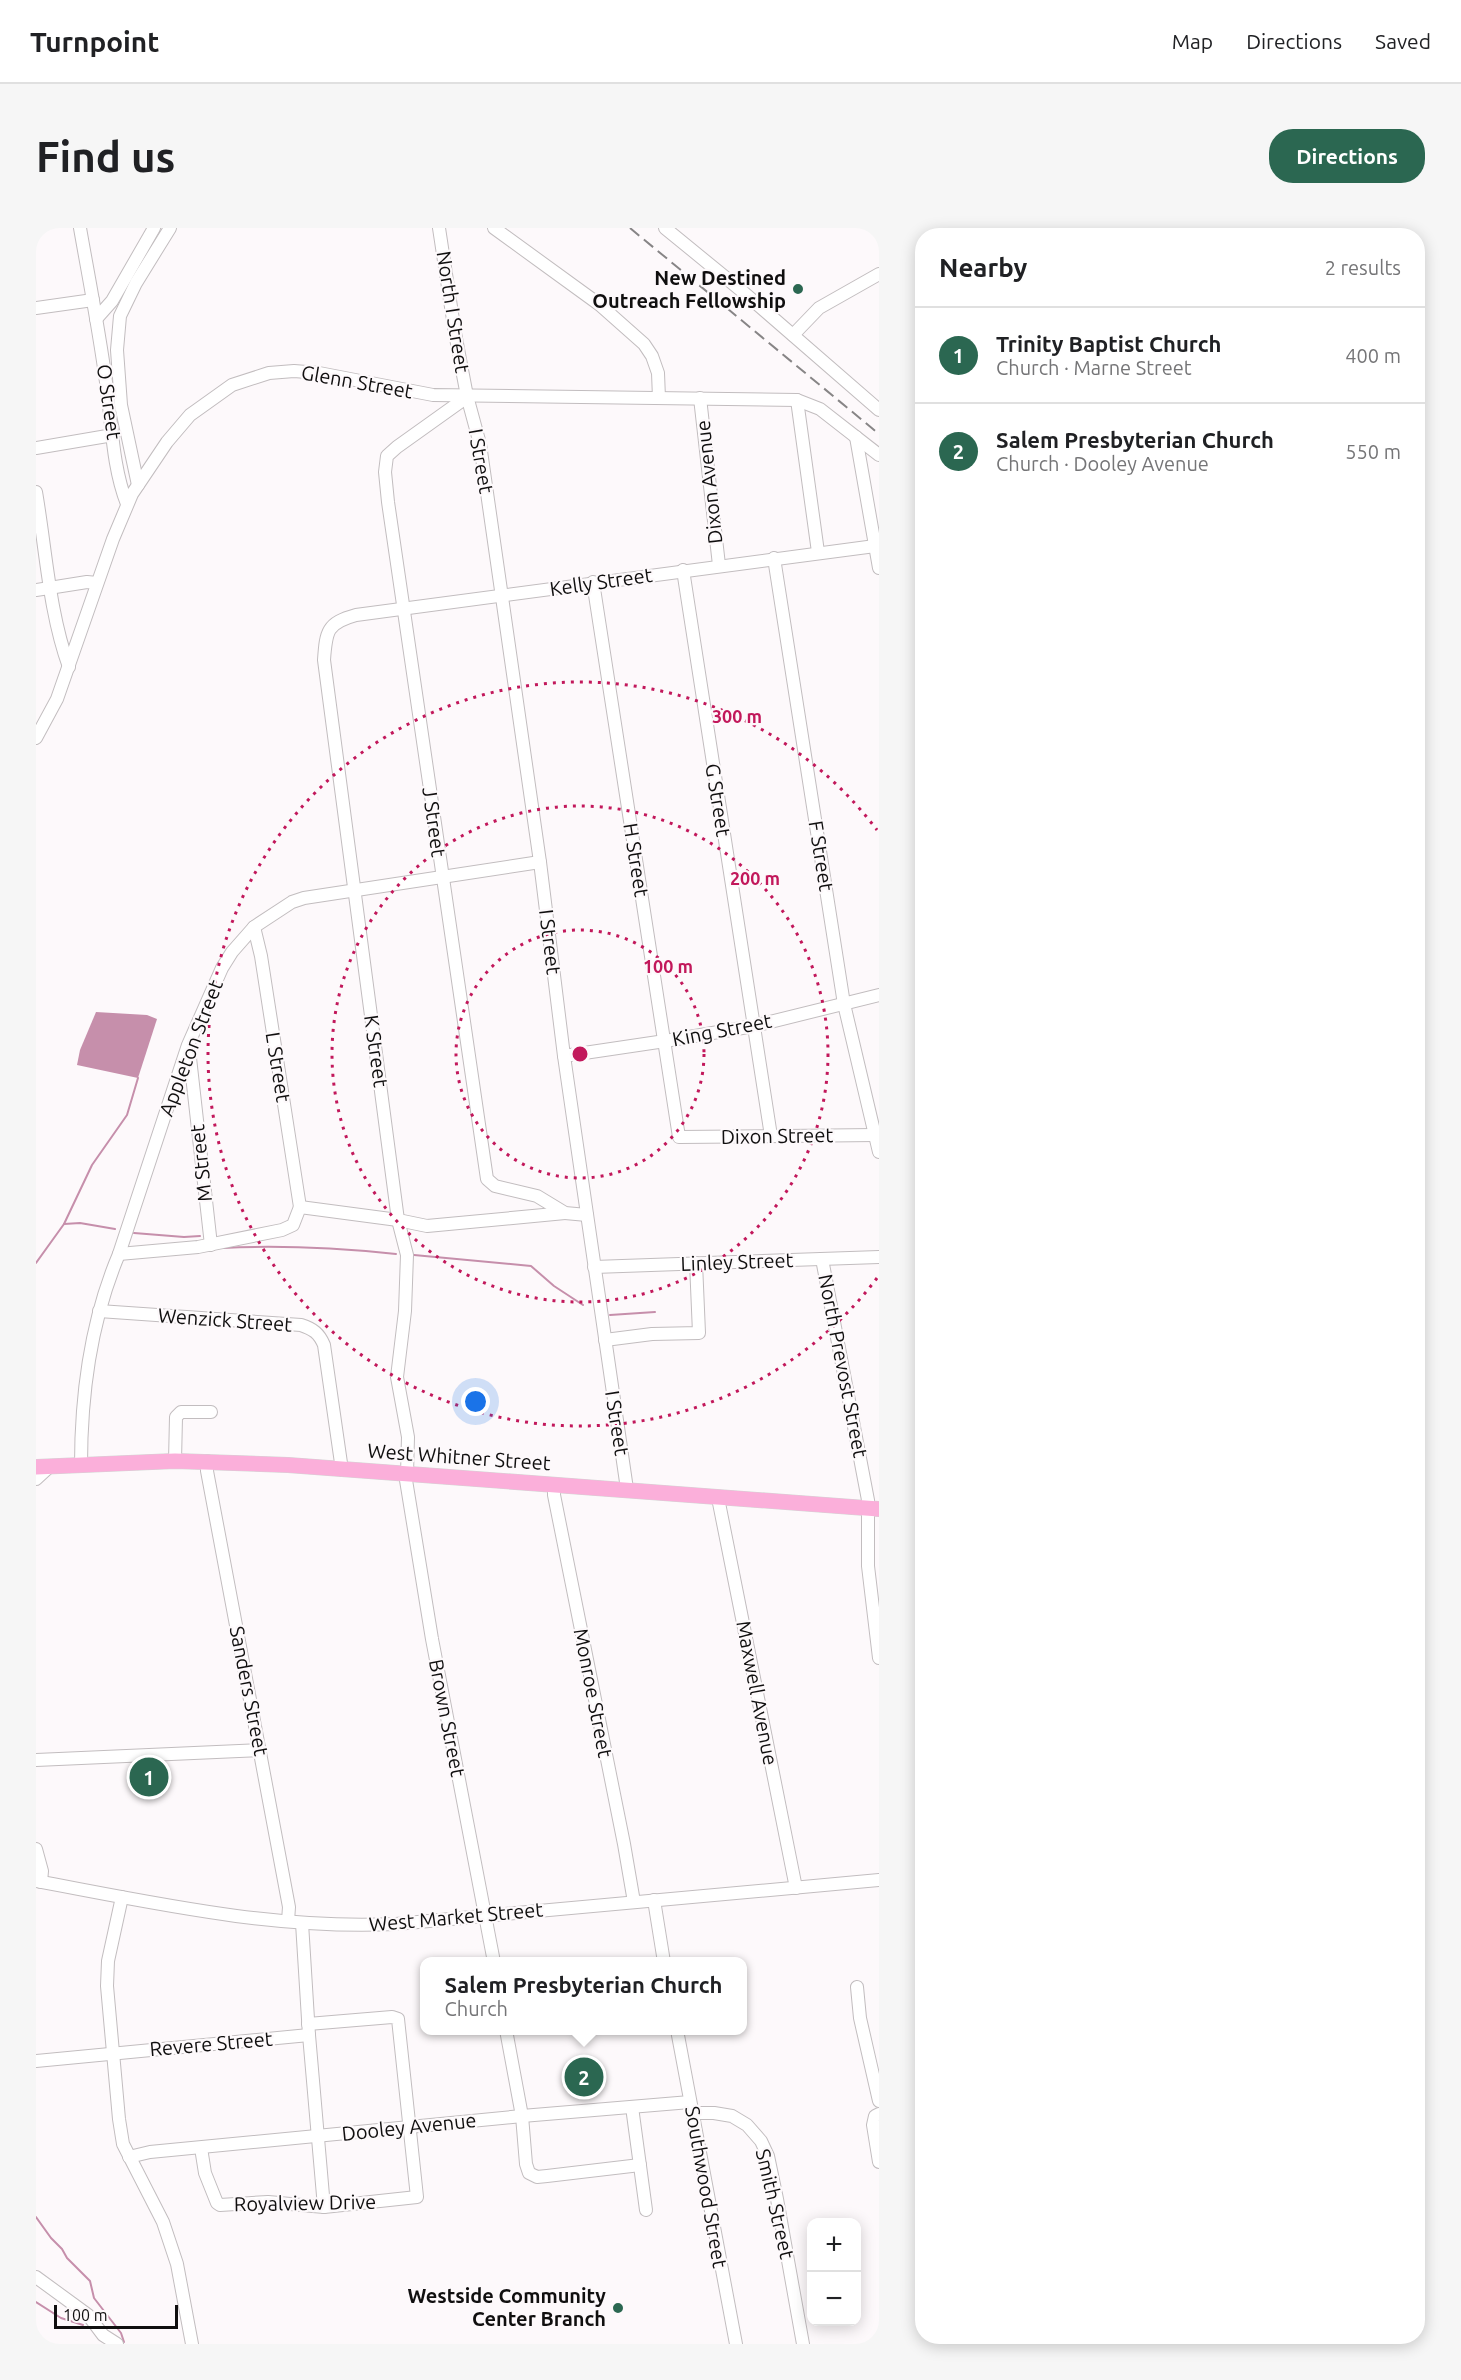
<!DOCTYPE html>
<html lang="en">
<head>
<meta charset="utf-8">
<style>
	body { margin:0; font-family:Ubuntu,sans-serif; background:#f6f6f6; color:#202124 }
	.controls { position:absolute; right:18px; bottom:18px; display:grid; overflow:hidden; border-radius:12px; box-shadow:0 3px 15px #0003 }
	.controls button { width:54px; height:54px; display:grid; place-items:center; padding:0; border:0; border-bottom:2px solid #e0e0e0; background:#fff; color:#202124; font:30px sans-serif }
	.scale { position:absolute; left:18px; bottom:15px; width:124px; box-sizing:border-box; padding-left:6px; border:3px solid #100f0f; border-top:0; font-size:16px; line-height:21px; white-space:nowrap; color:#100f0f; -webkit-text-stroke:4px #fdf9fb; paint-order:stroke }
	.you { position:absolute; left:440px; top:1174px; width:21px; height:21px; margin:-15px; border:4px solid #fff; border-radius:50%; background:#1a73e8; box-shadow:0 0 0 9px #1a73e833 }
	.badge { display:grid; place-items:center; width:39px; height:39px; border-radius:50%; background:#2b6751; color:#fff; font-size:20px; font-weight:700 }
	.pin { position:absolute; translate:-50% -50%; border:3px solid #fff; box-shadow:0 2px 6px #0006 }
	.popup { position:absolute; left:384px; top:1729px; width:327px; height:78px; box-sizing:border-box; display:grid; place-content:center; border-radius:12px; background:#fff; filter:drop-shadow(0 2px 4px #0005); font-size:20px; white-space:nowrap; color:#757577 }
	.popup b { font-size:22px; color:#202124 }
	.popup::after { content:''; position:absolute; left:50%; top:100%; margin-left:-12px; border:12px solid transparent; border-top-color:#fff }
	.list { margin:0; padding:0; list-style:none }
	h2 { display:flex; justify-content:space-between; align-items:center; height:78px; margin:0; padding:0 24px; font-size:26px }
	h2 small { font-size:20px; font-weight:400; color:#757577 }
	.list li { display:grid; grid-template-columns:39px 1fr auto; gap:18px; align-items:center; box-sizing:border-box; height:96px; padding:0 24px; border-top:2px solid #e0e0e0 }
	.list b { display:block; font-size:22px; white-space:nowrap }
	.list p { margin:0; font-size:20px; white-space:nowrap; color:#757577 }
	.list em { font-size:20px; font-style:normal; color:#757577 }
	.map { position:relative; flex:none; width:843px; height:2116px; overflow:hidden; border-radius:24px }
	header { display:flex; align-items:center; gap:36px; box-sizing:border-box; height:84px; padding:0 30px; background:#fff; border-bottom:2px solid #e0e0e0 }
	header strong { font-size:28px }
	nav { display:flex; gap:33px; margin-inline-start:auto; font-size:21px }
	.intro { display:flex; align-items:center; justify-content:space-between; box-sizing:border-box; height:144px; padding:0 36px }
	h1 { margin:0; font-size:42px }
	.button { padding:15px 27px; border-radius:24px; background:#2b6751; color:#fff; font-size:21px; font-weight:700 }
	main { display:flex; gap:36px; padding:0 36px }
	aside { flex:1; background:#fff; border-radius:24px; box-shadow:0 3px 15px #0003 }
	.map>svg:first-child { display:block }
	.water { fill:#c68fab }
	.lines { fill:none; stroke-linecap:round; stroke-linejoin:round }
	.stream { stroke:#c68fab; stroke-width:2 }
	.minor-casing { stroke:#c2bdbf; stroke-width:14 }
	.major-casing { stroke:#d4d4d4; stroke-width:16 }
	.minor { stroke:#fff; stroke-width:12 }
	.major { stroke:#fbafda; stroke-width:15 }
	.rail { stroke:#878586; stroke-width:2; stroke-dasharray:12 6; stroke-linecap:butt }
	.ring { fill:none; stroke:#c2185b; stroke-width:3; stroke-dasharray:3 6 }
	.poi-dot { fill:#2b6751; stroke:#fdf9fb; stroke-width:2 }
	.labels { text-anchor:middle; stroke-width:4.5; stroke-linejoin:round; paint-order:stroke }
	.poi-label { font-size:20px; font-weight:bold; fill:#100f0f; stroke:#fdf9fb; text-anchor:end }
	.street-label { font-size:20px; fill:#100f0f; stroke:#fdf9fb }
	.centre { fill:#c2185b; stroke:#fdf9fb; stroke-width:3 }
	.ring-label { font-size:18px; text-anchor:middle; font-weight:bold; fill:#c2185b; stroke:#fdf9fb; stroke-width:4.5; stroke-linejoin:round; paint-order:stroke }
</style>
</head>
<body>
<header>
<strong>Turnpoint</strong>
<nav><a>Map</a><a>Directions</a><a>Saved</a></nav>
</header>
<div class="intro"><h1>Find us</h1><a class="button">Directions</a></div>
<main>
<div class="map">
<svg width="843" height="2116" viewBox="0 0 843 2116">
	<rect width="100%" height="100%" fill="#fdf9fb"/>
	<!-- water -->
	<polygon class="water" points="60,784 111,787 121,791 102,850 41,837 44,822"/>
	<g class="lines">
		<!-- stream -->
		<g class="stream">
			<polyline points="28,996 44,995 79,1001"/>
			<polyline points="98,1005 148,1009 164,1008"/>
			<path d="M 187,1020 C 245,1017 302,1020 360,1026"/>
			<polyline points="378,1027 495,1038 518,1058 547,1077"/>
			<polyline points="0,1035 28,996 56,937 91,887 102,850"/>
			<polyline points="574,1087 619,1084"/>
			<polyline points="0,1989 15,2010 26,2021 31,2030 54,2053 58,2070 85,2105 88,2114"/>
			<polyline points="0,2074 25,2090 47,2097"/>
		</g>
		<defs>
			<g id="minor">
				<path d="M 44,0 C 53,51 63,102 70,154 C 76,194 76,238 91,276"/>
				<polyline points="403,0 419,105 431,168 444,216 504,634 528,828 591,1261"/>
				<polyline points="458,0 564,77 608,116 616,128 622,145 623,170"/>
				<polyline points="629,0 706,63 843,182"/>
				<polyline points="0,80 57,72"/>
				<polyline points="60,91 76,73 118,0"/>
				<polyline points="757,107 783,80 843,46"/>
				<polyline points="431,169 361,219 351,228 349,244 352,274 451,951 459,958 501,968 529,985 551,987"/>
				<polyline points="664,170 683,337"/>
				<polyline points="761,172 782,324"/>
				<polyline points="820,209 843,340"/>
				<polyline points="0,220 77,207"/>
				<polyline points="102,257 85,177 81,122 84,88 100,55 134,0"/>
				<path d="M 0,264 C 10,322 13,384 33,439"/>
				<polyline points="738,330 808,776 843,924"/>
				<polyline points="647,342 735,908"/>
				<polyline points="557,354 643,909 839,907"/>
				<polyline points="0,362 51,354 61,355"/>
				<polyline points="0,510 21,471 77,311 96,266 131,214 154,187 196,157 233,145 258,143 283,145 397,167 761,172 784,181 843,227"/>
				<polyline points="218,699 225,728 264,979"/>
				<polyline points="153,821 175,1017"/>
				<polyline points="528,828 629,813 718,798 843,767"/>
				<polyline points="83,1026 162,1019 246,1002 257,997 264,979 362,992 391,998 529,985"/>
				<polyline points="786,1031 832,1272 832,1338 843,1430"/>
				<polyline points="558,1039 843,1029"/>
				<path d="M 63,1083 L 265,1097 C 277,1101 283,1105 288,1117 L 306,1242"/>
				<polyline points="569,1112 616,1106 663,1105 660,1035"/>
				<polyline points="139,1233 140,1189 145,1184 175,1184"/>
				<polyline points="171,1233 171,1243 253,1679 252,1693"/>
				<path d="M 45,1237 C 45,1166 55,1092 83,1026 L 152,817 L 186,740 L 196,724 L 218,699 L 256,674 L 268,670 L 504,634"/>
				<polyline points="369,1246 396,1411 458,1734"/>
				<path d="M 371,1246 L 372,1209 L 361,1149 L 369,1083 L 371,1027 L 362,992 L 288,432 C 290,403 291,395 320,387 L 839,318"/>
				<polyline points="0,1251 13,1239"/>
				<polyline points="518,1256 518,1267 588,1616 598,1674"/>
				<polyline points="682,1270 760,1660"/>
				<polyline points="0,1532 224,1522"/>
				<polyline points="0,1621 6,1643 5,1654"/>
				<path d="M 0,1653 C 118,1675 239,1702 360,1696 L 843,1652"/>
				<polyline points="86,1669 72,1733 71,1758 83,1891 87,1916 127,1994 141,2036 156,2116"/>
				<polyline points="618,1672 628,1734"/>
				<polyline points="266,1695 273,1807 288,1979"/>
				<polyline points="821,1759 824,1790 843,1873"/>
				<polyline points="470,1802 486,1888 490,1936 493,1945 501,1949 511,1948 604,1937"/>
				<polyline points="641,1802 700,2116"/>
				<polyline points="0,1833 273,1807"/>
				<polyline points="596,1879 610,1982"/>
				<polyline points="656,1885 678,1885 696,1888 711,1897 725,1913 732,1928 741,1971 767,2116"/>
				<polyline points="843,1886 839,1888 837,1897 843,1934"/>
				<polyline points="165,1920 169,1945 181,1975 184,1977 232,1974 288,1979 381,1969 362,1791 356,1789 272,1796"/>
				<polyline points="93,1929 114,1924 486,1888 654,1874"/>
				<polyline points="0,2049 52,2087 67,2107 81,2116"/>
			</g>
			<polyline id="major" points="0,1239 139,1233 252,1237 843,1281"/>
		</defs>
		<!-- minor casing -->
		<use href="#minor" class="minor-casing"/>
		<!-- major casing -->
		<use href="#major" class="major-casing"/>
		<!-- minor -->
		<use href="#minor" class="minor"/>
		<!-- major -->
		<use href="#major" class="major"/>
		<!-- rail -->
		<polyline class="rail" points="594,0 843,206"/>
	</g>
	<!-- distance rings -->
	<g class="ring">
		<circle cx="544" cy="826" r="124"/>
		<circle cx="544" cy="826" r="248"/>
		<path d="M841 1050A372 372 0 1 1 841 602"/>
	</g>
	<!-- markers -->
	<g class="poi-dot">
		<circle cx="762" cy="61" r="6"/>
		<circle cx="582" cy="2080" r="6"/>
	</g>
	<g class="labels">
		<!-- poi labels -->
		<g class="poi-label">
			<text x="750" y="57">New Destined<tspan x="750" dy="23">Outreach Fellowship</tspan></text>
			<text x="570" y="2075">Westside Community<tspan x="570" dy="23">Center Branch</tspan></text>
		</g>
		<!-- street labels -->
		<g class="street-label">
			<text transform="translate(417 84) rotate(81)" y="7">North I Street</text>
			<text transform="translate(321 154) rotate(10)" y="7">Glenn Street</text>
			<text transform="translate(73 174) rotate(82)" y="7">O Street</text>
			<text transform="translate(445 233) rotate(80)" y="7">I Street</text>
			<text transform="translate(673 254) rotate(-96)" y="7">Dixon Avenue</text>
			<text transform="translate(565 354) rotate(-8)" y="7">Kelly Street</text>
			<text transform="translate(682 572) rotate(81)" y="7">G Street</text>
			<text transform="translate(398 594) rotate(82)" y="7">J Street</text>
			<text transform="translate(785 628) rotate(81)" y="7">F Street</text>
			<text transform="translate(600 632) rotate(81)" y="7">H Street</text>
			<text transform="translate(514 714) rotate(83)" y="7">I Street</text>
			<text transform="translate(686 802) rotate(-11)" y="7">King Street</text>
			<text transform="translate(155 820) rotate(-69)" y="7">Appleton Street</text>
			<text transform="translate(340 823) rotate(82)" y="7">K Street</text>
			<text transform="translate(242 839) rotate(81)" y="7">L Street</text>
			<text transform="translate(741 908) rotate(-1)" y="7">Dixon Street</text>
			<text transform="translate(165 935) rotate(-96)" y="7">M Street</text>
			<text transform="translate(701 1034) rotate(-2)" y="7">Linley Street</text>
			<text transform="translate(189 1092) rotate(4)" y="7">Wenzick Street</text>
			<text transform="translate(807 1138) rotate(79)" y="7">North Prevost Street</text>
			<text transform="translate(581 1195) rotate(81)" y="7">I Street</text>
			<text transform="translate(423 1229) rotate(4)" y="7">West Whitner Street</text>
			<text transform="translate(213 1463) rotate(79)" y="7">Sanders Street</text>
			<text transform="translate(557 1465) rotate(79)" y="7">Monroe Street</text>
			<text transform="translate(721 1465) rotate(79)" y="7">Maxwell Avenue</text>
			<text transform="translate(411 1490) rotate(79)" y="7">Brown Street</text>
			<text transform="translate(420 1689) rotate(-5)" y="7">West Market Street</text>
			<text transform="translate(175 1816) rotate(-5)" y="7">Revere Street</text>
			<text transform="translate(373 1899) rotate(-6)" y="7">Dooley Avenue</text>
			<text transform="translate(670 1959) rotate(80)" y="7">Southwood Street</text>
			<text transform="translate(269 1975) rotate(-1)" y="7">Royalview Drive</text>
			<text transform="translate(739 1976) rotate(77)" y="7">Smith Street</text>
		</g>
	</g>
	<circle cx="544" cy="826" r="9" class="centre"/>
	<g class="ring-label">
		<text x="701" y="495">300 m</text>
		<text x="719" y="657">200 m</text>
		<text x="632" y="745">100 m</text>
	</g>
</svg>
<div class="controls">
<button>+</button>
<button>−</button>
</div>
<div class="scale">100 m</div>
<div class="you"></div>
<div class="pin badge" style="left:113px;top:1549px">1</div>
<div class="pin badge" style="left:548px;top:1849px">2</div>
<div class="popup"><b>Salem Presbyterian Church</b>Church</div>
</div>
<aside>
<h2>Nearby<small>2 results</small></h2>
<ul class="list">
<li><span class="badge">1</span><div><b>Trinity Baptist Church</b><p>Church · Marne Street</p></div><em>400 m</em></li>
<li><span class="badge">2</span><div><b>Salem Presbyterian Church</b><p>Church · Dooley Avenue</p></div><em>550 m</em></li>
</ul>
</aside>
</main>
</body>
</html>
